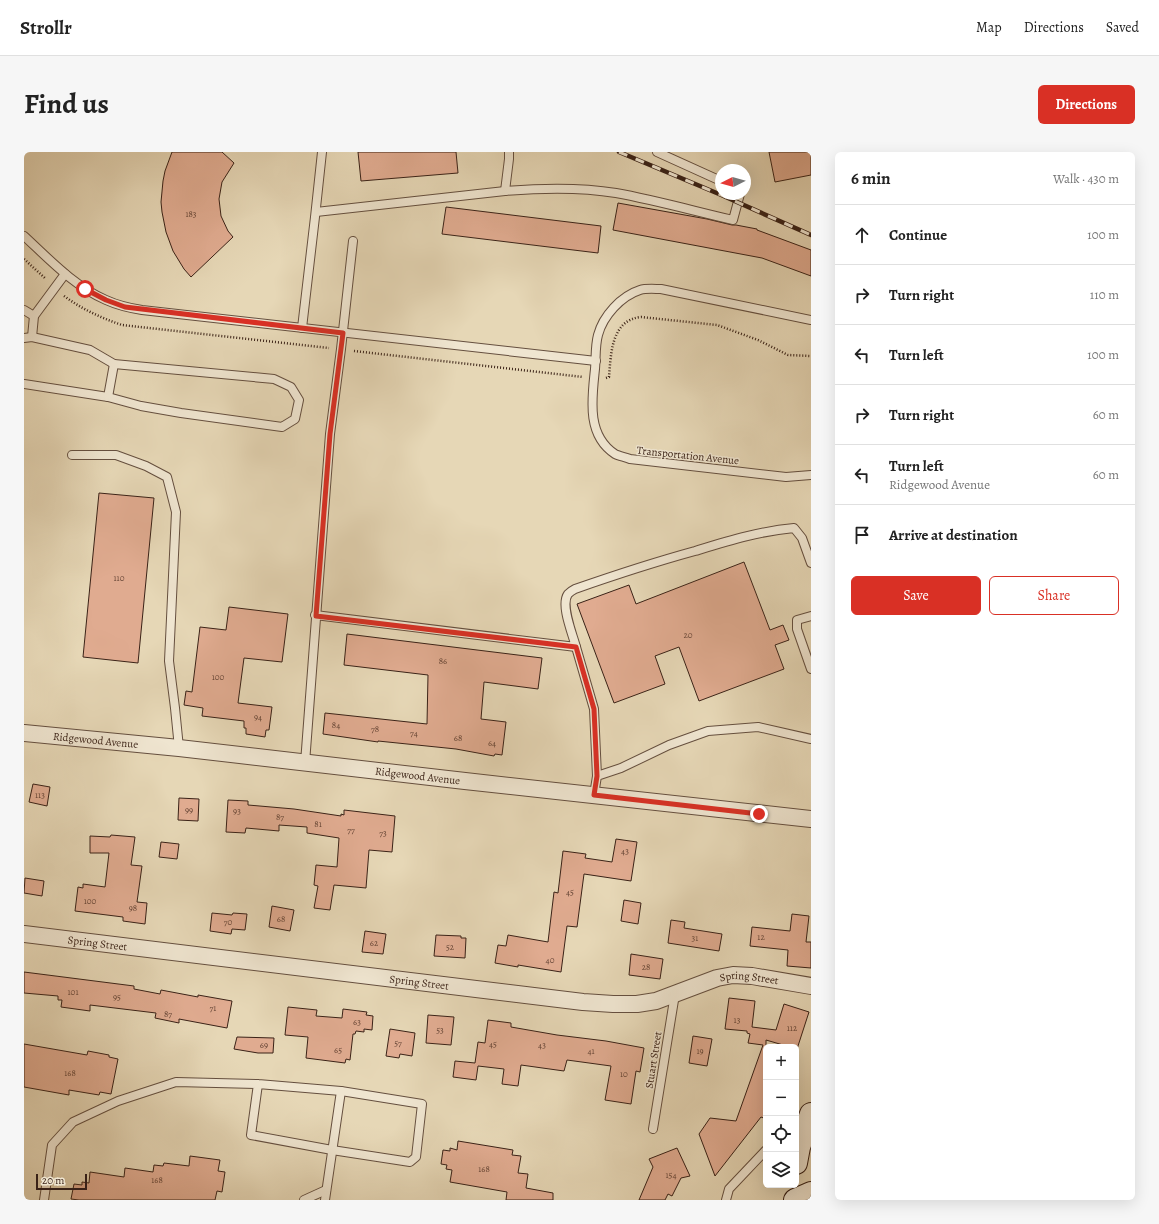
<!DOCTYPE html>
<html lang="en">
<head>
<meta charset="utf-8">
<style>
	body { margin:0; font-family:Alegreya,serif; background:#f6f6f6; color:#222 }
	.controls { position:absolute; right:12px; bottom:12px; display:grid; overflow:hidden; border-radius:6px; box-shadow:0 4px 16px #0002 }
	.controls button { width:36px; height:36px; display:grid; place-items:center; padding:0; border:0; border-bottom:1px solid #e0e0e0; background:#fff; color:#222; font:20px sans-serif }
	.compass { position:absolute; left:691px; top:12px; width:36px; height:36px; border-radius:50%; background:#fff; box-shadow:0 4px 16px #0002; rotate:264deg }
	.scale { position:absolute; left:12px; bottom:10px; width:51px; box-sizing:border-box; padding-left:4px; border:2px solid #3a2217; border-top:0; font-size:11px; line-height:14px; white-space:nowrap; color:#3a2217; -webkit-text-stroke:3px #efe5d0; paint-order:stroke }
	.stop { position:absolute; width:12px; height:12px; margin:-9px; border:3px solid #d93025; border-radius:50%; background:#fff }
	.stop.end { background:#d93025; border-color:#fff; box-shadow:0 1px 4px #0008 }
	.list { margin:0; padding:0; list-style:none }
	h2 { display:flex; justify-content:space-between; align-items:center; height:52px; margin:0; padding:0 16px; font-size:17px }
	h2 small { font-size:13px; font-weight:400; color:#767676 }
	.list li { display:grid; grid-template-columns:26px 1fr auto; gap:12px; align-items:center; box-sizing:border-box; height:60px; padding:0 16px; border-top:1px solid #e0e0e0 }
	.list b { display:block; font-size:15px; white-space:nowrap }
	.list p { margin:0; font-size:13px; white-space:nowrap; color:#767676 }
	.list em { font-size:13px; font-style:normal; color:#767676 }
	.actions { display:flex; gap:8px; padding:12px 16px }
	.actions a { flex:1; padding:9px 0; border:1px solid #d93025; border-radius:6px; text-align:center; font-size:14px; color:#d93025 }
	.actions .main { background:#d93025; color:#fff }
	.icon { flex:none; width:22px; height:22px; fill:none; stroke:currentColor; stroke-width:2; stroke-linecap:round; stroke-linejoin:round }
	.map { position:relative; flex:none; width:787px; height:1048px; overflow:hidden; border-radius:6px }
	header { display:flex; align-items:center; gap:24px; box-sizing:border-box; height:56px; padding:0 20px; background:#fff; border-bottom:1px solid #e0e0e0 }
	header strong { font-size:19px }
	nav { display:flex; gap:22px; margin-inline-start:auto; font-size:14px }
	.intro { display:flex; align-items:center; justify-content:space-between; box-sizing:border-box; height:96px; padding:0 24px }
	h1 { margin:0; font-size:28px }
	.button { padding:10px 18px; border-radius:6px; background:#d93025; color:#fff; font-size:14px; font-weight:700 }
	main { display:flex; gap:24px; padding:0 24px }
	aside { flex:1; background:#fff; border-radius:6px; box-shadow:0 4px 16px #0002 }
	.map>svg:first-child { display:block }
	.building { fill:#e0ab90; stroke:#3a2217 }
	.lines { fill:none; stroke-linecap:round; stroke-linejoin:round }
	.lane-casing { stroke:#654f3f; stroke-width:10 }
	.street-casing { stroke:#654f3f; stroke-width:18 }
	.secondary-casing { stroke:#3a2217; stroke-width:24 }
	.path { stroke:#3a2217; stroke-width:2.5; stroke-dasharray:1 2; stroke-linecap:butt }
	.lane { stroke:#efe5d0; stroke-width:8 }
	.street { stroke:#efe5d0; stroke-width:16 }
	.secondary { stroke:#efe5d0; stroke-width:22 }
	.rail-casing { stroke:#3a2217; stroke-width:4.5 }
	.rail { stroke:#efe5d0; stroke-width:3; stroke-dasharray:9; stroke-linecap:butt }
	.route { stroke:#d93025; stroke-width:5 }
	.labels { text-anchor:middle; stroke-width:3; stroke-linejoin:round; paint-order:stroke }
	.number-label { font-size:9px; fill:#644435 }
	.street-label { font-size:11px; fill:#3a2217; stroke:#efe5d0 }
</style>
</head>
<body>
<header>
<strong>Strollr</strong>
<nav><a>Map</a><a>Directions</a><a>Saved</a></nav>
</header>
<div class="intro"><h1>Find us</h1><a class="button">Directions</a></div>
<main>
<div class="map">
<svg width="787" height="1048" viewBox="0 0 787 1048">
	<rect width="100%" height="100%" fill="#e6d7b6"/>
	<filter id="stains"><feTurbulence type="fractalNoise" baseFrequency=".005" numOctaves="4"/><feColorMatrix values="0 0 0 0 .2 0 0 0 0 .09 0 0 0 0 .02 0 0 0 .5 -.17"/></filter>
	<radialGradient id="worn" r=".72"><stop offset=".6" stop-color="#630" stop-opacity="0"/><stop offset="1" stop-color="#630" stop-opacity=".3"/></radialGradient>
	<!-- building -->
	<g class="building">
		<polygon points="148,0 198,0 210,11 198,30 195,47 197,64 204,79 209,85 167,125 160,117 149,99 142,80 138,60 137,50 139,29 141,19"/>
		<polygon points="334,0 432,0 434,21 337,29"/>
		<polygon points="745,0 787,0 787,23 751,30"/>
		<polygon points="594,51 683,67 708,73 712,73 733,77 733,78 787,98 787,124 738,106 589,78"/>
		<polygon points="422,55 577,74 574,101 418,82"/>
		<polygon points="75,341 130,346 114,511 59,505"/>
		<polygon points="720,410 746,478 759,473 765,488 751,493 760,517 675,549 655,495 631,504 641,532 590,551 553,452 605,433 612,452"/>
		<polygon points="205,455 264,462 258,510 220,506 214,551 248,555 245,578 242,578 241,585 222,582 222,576 220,576 220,569 178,564 179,556 160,553 162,539 168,540 176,475 202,478"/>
		<polygon points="323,482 518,506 514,537 460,530 457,567 482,570 478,603 471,602 470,604 432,597 354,589 354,590 299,582 301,561 403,572 404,523 320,513"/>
		<polygon points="9,632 26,635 23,654 5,650"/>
		<polygon points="155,646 175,647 174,669 154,668"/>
		<polygon points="204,648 224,649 224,653 270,657 317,664 317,662 320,663 320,658 371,664 368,700 345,698 342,736 310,733 306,758 290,756 294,734 290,733 292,713 313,715 315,686 283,681 283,675 255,673 255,679 222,676 221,681 202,680"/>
		<polygon points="87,683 111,685 107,713 118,714 113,750 123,751 121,772 99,769 99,765 51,759 54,735 59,736 59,732 81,735 85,701 66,701 66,684 86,685"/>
		<polygon points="592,687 613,690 607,729 560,722 553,775 543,774 537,820 494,813 494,815 471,811 474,793 482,794 484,783 524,790 530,740 534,741 539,699 562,702 561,706 588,710"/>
		<polygon points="137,690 155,692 153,707 135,705"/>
		<polygon points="1,726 20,729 18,744 0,741"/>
		<polygon points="600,748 617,751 614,772 597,769"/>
		<polygon points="248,754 270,758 266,779 245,775"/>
		<polygon points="188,761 208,763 209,761 223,762 221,778 208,777 207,782 186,779"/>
		<polygon points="768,762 785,764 782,790 787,790 787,816 763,814 764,798 726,794 728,775 766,779"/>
		<polygon points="647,768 661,770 660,776 698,782 695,799 644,791"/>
		<polygon points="341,779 362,782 359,802 338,800"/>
		<polygon points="412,783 437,784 437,786 442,786 441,806 410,804"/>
		<polygon points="607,802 639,807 636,827 605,823"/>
		<polygon points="0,820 110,834 110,837 136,842 137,838 174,845 174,843 208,849 203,876 155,867 155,871 131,866 132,861 66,853 66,859 37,855 38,848 34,848 34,844 0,841"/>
		<polygon points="705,846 731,849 728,875 752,878 760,852 785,860 773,897 772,897 772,895 766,895 742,888 742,967 737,965 691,1024 675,982 686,966 712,969 739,893 724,891 726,882 723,881 723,879 701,877"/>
		<polygon points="264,855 293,858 292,864 318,866 319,857 343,860 342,863 349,864 348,878 340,877 340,880 332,879 331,882 329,882 326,908 322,907 321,911 282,906 284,885 261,883"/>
		<polygon points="404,863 430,865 427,893 402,891"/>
		<polygon points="464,868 487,871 487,875 533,883 582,889 620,896 616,920 612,919 607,952 581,948 587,914 543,908 540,919 497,913 494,934 478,932 480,917 454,914 452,928 429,925 431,909 451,911 454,890 461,891"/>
		<polygon points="366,877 391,881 388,904 376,902 375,906 362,904"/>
		<polygon points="669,884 688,887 683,914 665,911"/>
		<polygon points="213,885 250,886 249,901 234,901 210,897"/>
		<polygon points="0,892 63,903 64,899 85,903 85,905 94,907 87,942 76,940 75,943 45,938 45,943 0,935"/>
		<polygon points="434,989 489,998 488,1003 497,1004 494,1021 504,1022 502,1036 529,1041 529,1048 482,1048 483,1040 426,1030 428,1018 422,1017 423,1013 417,1012 419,998 426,999 426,996 433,998"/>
		<polygon points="653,996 666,1024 657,1026 648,1044 644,1042 641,1048 615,1048 629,1015 625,1007"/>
		<polygon points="166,1004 196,1008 194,1019 201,1020 198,1040 193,1039 191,1048 55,1048 47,1047 50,1032 58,1033 58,1030 65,1031 66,1020 100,1025 101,1016 129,1020 130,1013 139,1014 140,1011 165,1014"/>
	</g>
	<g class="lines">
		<defs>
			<g id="lane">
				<polyline points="633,0 697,29"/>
				<polyline points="481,39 485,7 485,0"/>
				<path d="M 292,60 L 481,39 C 517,36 556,35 592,41 C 631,48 670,59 709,68 L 716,42"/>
				<path d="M 0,84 C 25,107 50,134 82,148 C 93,153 105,156 118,158 L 572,209"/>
				<polyline points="0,158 10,164"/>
				<path d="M 787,168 L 637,137 C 631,137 622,136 616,138 C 597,144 579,164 574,183 C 571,194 572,206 571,217 C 568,246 562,283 591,302 C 595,304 601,305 606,307 L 762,325 L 787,323"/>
				<polyline points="278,176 291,65 298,0"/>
				<polyline points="8,185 10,164 41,122"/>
				<polyline points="0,186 8,185 66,198 90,212 250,227 267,235 275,248 271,267 258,275 157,261 117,254 84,245 0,232"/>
				<polyline points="84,245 90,212"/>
				<polyline points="48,303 92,303 122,314 143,325 152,360 145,509 151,556 155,596"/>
				<path d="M 291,463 L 552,495 C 549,483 536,453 544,442 C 546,440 549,438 551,437 C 591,423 631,410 671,399 C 704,389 736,379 770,376 L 778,386 L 787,411"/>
				<polyline points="787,464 773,468 773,477 787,517"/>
				<polyline points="552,495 570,557 573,624"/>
				<polyline points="281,611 306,282 317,197 329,89"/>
				<polyline points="570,643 573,624 597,616 645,593 684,579 734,575 787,587"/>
				<polyline points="629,977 651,842"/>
				<polyline points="20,1048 28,993 49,970 94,949 152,930 234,932 317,939 398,952 392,1005 386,1010 308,998 227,983 234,932"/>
				<polyline points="280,1048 302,1038"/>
				<polyline points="301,1048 317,939"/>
				<polyline points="702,1048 705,1037 742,998"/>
			</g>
			<g id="street">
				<path id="s1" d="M 0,581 L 155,596 L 441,629 L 787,667"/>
				<path id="s2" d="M 0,782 L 559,850 L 589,852 L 613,852 L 632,849 L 693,826 L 709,823 L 728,824 L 787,834"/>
			</g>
			<g id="secondary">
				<polyline points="772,1011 775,995 787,962"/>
				<polyline points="771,1048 787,1041"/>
			</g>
		</defs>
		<!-- lane casing -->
		<use href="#lane" class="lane-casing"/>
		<!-- street casing -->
		<use href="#street" class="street-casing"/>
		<!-- secondary casing -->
		<use href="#secondary" class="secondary-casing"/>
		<!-- path -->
		<g class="path">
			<polyline points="0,107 22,127"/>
			<path d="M 40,144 C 58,157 77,166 98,173 L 305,196"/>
			<polyline points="330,199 559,225"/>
			<path d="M 582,226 L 585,225 C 587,202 587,168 617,165 L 693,173 L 734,188 L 764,203 L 787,204"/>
		</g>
		<!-- lane -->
		<use href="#lane" class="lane"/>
		<!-- street -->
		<use href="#street" class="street"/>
		<!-- secondary -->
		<use href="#secondary" class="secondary"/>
		<defs>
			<polyline id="rail" points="595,0 695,42 787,83"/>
		</defs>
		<!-- rail casing -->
		<use href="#rail" class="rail-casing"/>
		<!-- rail -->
		<use href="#rail" class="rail"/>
	</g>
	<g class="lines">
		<!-- route -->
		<polyline class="route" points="61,137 82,148 101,155 319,181 306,282 292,464 552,495 570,557 573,624 570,643 735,662"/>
	</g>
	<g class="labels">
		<!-- number labels -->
		<g class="number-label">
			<text x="167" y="65">183</text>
			<text x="95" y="429">110</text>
			<text x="664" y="486">20</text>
			<text x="419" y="512">86</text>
			<text x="194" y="528">100</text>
			<text x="234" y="568">94</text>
			<text x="312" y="576">84</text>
			<text x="351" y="580">78</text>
			<text x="390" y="584">74</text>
			<text x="434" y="589">68</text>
			<text x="468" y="594">64</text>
			<text x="16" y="646">113</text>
			<text x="165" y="661">99</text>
			<text x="213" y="662">93</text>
			<text x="256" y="668">87</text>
			<text x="294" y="675">81</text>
			<text x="327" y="681">77</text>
			<text x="359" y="684">73</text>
			<text x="601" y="702">43</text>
			<text x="546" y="743">45</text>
			<text x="66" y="752">100</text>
			<text x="109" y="759">98</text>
			<text x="257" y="770">68</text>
			<text x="204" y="773">70</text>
			<text x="737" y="788">12</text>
			<text x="671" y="789">31</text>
			<text x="350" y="794">62</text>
			<text x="426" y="798">52</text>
			<text x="526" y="811">40</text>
			<text x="622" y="818">28</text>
			<text x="49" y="843">101</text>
			<text x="93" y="848">95</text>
			<text x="189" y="859">71</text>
			<text x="144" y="865">87</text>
			<text x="713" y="871">13</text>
			<text x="333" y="873">63</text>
			<text x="768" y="879">112</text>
			<text x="416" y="881">53</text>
			<text x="374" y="894">57</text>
			<text x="469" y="895">45</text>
			<text x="240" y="896">69</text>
			<text x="518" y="896">43</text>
			<text x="314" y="901">65</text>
			<text x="567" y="902">41</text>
			<text x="676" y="902">19</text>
			<text x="46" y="924">168</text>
			<text x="600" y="925">10</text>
			<text x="460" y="1020">168</text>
			<text x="647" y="1026">154</text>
			<text x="133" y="1031">168</text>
		</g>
		<!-- street labels -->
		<g class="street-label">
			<text transform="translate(664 303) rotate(6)" y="4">Transportation Avenue</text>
			<text dy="4" stroke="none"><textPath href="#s1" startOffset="72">Ridgewood Avenue</textPath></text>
			<text dy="4" stroke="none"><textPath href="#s1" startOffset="396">Ridgewood Avenue</textPath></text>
			<text dy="4" stroke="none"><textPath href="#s2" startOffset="74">Spring Street</textPath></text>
			<text dy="4" stroke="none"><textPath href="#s2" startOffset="734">Spring Street</textPath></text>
			<text dy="4" stroke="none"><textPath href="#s2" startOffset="398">Spring Street</textPath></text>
			<text transform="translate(629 908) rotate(-81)" y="4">Stuart Street</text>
		</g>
	</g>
	<rect width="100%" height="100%" filter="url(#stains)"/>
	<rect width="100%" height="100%" fill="url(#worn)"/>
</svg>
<div class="controls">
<button>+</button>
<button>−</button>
<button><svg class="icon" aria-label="locate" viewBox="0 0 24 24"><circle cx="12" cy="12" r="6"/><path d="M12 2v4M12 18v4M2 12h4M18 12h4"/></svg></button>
<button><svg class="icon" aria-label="layers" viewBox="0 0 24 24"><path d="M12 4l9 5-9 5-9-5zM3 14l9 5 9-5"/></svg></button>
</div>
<svg class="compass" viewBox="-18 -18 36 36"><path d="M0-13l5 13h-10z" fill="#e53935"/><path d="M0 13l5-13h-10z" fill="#767676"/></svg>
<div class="scale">20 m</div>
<div class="stop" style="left:61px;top:137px"></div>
<div class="stop end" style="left:735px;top:662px"></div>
</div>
<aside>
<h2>6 min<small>Walk · 430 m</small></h2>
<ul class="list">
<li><svg class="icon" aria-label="ahead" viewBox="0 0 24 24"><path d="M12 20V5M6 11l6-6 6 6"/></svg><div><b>Continue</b></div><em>100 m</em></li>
<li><svg class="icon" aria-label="right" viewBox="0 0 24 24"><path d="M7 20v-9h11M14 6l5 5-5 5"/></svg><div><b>Turn right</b></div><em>110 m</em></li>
<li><svg class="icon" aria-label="left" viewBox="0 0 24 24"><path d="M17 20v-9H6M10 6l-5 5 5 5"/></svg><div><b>Turn left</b></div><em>100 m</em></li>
<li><svg class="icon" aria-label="right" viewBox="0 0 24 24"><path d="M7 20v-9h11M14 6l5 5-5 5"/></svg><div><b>Turn right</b></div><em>60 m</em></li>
<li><svg class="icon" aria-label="left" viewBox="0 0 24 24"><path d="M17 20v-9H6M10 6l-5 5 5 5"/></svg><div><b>Turn left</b><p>Ridgewood Avenue</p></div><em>60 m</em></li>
<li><svg class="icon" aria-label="arrive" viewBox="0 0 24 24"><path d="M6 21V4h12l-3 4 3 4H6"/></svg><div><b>Arrive at destination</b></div></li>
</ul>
<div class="actions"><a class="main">Save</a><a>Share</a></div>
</aside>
</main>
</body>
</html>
